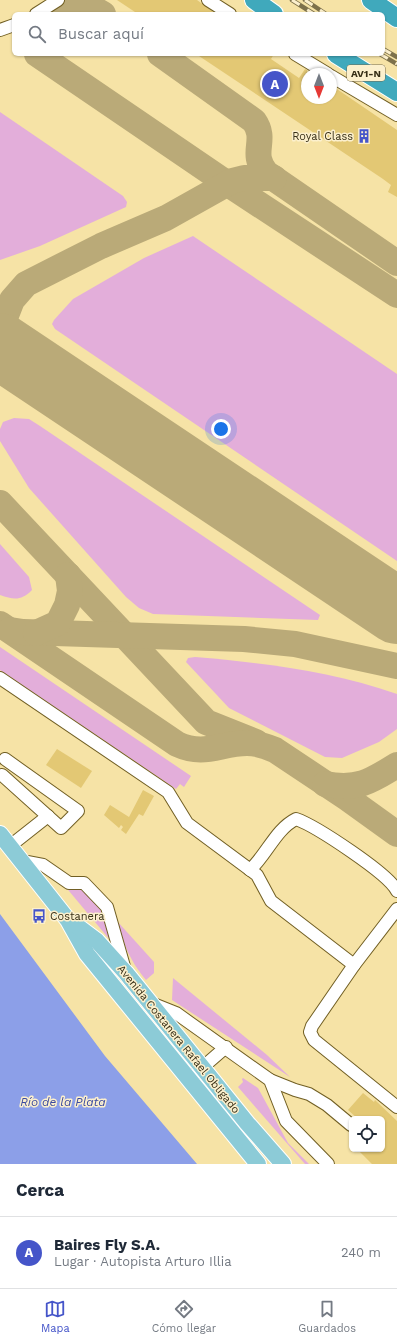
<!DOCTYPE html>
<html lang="es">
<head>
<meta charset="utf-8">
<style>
	body { margin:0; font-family:"Work Sans",sans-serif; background:#f6f6f7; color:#1f2937 }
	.controls { position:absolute; right:12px; bottom:12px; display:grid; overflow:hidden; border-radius:6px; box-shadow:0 1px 3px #0004 }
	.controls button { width:36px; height:36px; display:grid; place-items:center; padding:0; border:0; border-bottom:1px solid #e0e1e3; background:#fff; color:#1f2937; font:20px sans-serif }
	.compass { position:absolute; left:301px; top:68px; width:36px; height:36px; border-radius:50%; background:#fff; box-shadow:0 1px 3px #0004; rotate:180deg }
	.you { position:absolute; left:221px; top:429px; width:14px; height:14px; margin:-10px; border:3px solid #fff; border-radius:50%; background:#1a73e8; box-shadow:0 0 0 6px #1a73e833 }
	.badge { display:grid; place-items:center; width:26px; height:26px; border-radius:50%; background:#4555c9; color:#fff; font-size:13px; font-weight:700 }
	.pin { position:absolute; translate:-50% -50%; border:2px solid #fff; box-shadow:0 1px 4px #0006 }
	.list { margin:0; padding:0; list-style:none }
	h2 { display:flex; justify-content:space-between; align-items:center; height:52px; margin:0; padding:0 16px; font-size:17px }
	h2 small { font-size:13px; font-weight:400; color:#747a83 }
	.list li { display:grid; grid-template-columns:26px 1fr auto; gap:12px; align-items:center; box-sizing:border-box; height:72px; padding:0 16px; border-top:1px solid #e0e1e3 }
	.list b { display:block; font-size:15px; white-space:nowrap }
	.list p { margin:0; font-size:13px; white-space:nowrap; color:#747a83 }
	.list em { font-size:13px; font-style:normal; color:#747a83 }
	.icon { flex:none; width:22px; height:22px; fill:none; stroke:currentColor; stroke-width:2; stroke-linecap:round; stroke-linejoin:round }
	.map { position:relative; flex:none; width:397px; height:1164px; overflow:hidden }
	.search { position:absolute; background:#fff; box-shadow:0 1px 3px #0004; left:12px; right:12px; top:12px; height:44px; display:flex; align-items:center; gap:10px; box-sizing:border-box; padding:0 14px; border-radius:6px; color:#747a83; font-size:15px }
	.sheet { height:124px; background:#fff }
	nav { display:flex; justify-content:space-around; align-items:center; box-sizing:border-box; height:56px; border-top:1px solid #e0e1e3; background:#fff; font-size:11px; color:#747a83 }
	nav a { display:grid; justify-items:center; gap:2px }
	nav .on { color:#4555c9 }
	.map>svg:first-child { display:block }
	.green { fill:#e3aeda }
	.water { fill:#8c9fe8 }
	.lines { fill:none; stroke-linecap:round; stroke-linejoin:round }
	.taxiway { stroke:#baaa78; stroke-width:26 }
	.runway { stroke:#baaa78; stroke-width:66 }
	.building { fill:#e3c874 }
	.minor-casing { stroke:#715f24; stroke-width:14 }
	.major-casing { stroke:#fff; stroke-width:18 }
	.highway-casing { stroke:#fff; stroke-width:20 }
	.minor { stroke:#fff; stroke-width:12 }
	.major { stroke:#8ccbd7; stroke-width:16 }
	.highway { stroke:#40a9bc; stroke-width:18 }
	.rail-casing { stroke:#7d714b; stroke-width:4.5 }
	.rail { stroke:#fcf0cd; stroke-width:3; stroke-dasharray:9; stroke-linecap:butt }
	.labels { text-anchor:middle; stroke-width:3; stroke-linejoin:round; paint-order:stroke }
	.shield { fill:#fcf0cd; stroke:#72694e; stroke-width:1 }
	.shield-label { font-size:10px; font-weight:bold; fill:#372f17 }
	.poi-label { font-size:11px; fill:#372f17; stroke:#fcf0cd; text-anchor:end }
	.street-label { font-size:11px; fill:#372f17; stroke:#fcf0cd }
	.water-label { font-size:12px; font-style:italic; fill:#3b499f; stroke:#fcf0cd }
</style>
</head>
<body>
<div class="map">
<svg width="397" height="1164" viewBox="0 0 397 1164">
	<rect width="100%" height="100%" fill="#f6e3a6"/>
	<!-- green -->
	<g class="green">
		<polygon points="0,112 123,196 127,202 126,207 40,246 0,260"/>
		<polygon points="193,236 397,374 397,561 55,329 52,324 54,320 73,299 144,258"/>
		<polygon points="14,418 29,419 40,426 320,615 318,620 153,614 139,608 126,597 29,488 0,441 0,429 3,422"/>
		<path d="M 0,544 L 29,577 L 32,590 C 21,601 14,600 0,595 Z"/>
		<polygon points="0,647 191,776 184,787 180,784 176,789 0,670"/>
		<path d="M 195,657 C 264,663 331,671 397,694 L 397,729 L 379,742 L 342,758 L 325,757 L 229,708 L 186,662 L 188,658 Z"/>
		<polygon points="64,885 83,886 104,908 110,940"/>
		<path d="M 117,921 L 154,962 L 154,973 L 146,980 C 130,961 124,945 117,921 Z"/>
		<polygon points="173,978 267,1055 290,1077 172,1000"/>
		<polygon points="243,1078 258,1088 288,1143 309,1164 305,1164 238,1087 243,1082 242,1079"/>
	</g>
	<!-- water -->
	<polygon class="water" points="0,914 105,1056 197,1164 0,1164"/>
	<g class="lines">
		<!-- taxiway -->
		<g class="taxiway">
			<polyline points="78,0 103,14"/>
			<polyline points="49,14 74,0"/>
			<polyline points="37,54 219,178 397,295"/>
			<path d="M 160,54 L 254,121 C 268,141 249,152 266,173 L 397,263"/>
			<polyline points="16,357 7,343 3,323 12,300 26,284 101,246 166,218 232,181 244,178 274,178"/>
			<polyline points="0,363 24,366 43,375"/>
			<polyline points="0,503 206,722 256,742"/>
			<path d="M 0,624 L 177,744 C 205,757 220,743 247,743 C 257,743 266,746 275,750 L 347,798 L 397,834"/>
			<polyline points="10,630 23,632 244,639 295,644 397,666"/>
			<polyline points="36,633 58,623 67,605 70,591 68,575"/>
			<path d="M 325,784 C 357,790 370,782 397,765"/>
		</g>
		<!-- runway -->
		<polyline class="runway" points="0,346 397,611"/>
	</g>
	<!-- building -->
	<g class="building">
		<polygon points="117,0 197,0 216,14 138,14"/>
		<polygon points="196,54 274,54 271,59 299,78 305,69 307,70 307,98 331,98 331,85 397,130 397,197 388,192 391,185 383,179"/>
		<polygon points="57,749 92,771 81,788 46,765"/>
		<polygon points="143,790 154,796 143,816 139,814 126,834 121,830 123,827 121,825 119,828 104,815 110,805 129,817"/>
		<polygon points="363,1093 374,1102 375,1100 397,1121 397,1164 372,1164 357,1149 382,1149 382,1119 358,1119 348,1110"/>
	</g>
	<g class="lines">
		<defs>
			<g id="minor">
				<polyline points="208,0 230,14"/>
				<polyline points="36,14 58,0"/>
				<polyline points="0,30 14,25"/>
				<polyline points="295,54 328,74"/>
				<polyline points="331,76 397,115"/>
				<polyline points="0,678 168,792 187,823 257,875 271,901 354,965"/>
				<polyline points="2,775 61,828 78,811 5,759"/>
				<polyline points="10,846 48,816"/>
				<polyline points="22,861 43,865 69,883 84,883 107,907 125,970"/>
				<path d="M 250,870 C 267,854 276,829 296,819 C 316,826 389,874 397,891"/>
				<polyline points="397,909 354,965 312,1026 310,1032 314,1040 397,1107"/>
				<polyline points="151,1003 176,1013 270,1080 286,1121 328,1164"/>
				<polyline points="188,1080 226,1047"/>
				<polyline points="270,1080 295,1090 309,1094 327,1105 351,1125"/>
			</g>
			<g id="major">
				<polyline points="0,834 68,920 87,954 258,1164"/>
				<polyline points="73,923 97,941 126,973 247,1123 283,1164"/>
			</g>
			<g id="highway">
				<polyline points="254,0 274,14"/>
				<polyline points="371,0 397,18"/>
				<polyline points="336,54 397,92"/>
			</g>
		</defs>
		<!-- minor casing -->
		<use href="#minor" class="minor-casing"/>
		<!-- major casing -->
		<use href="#major" class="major-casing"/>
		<!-- highway casing -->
		<use href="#highway" class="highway-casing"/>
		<!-- minor -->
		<use href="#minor" class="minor"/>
		<!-- major -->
		<use href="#major" class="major"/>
		<!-- highway -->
		<use href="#highway" class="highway"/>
		<defs>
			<g id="rail">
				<polyline points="292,0 314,14"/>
				<polyline points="305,0 326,14"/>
				<polyline points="383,49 397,57"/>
				<polyline points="380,54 397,64"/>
			</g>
		</defs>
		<!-- rail casing -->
		<use href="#rail" class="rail-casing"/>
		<!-- rail -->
		<use href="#rail" class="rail"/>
	</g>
	<!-- icons -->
	<defs>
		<symbol id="building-bare" viewBox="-9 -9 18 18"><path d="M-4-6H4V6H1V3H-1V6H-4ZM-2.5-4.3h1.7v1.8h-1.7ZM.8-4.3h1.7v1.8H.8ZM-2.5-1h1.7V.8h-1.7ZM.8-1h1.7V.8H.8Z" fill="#4555c9" stroke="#fcf0cd" stroke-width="2.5" paint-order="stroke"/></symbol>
		<symbol id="bus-bare" viewBox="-9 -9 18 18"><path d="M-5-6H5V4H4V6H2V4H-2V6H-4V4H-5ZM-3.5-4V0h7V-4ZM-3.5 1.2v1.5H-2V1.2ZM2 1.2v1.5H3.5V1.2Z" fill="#4555c9" stroke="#fcf0cd" stroke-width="2.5" paint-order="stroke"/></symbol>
	</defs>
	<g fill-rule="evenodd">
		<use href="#building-bare" x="354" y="126" width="20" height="20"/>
		<use href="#bus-bare" x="29" y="906" width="20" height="20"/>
	</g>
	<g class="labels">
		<!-- shield labels -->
		<rect class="shield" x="347" y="65" width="38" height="16" rx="3"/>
		<g class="shield-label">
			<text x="366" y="77">AV1-N</text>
		</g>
		<!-- poi labels -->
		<g class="poi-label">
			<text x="353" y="140">Royal Class</text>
			<text x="50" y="920" text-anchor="start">Costanera</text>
		</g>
		<!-- street labels -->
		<g class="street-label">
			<text transform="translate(179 1039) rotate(51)" y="4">Avenida Costanera Rafael Obligado</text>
		</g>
		<!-- water labels -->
		<g class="water-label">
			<text x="63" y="1106">Río de la Plata</text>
		</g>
	</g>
</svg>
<div class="controls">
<button><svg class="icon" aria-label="locate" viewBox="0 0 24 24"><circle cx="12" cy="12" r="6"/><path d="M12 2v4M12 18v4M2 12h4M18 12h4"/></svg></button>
</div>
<svg class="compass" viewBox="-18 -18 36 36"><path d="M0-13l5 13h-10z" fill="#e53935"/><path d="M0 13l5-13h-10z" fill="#747a83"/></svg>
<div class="you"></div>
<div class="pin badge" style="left:275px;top:84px">A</div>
<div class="search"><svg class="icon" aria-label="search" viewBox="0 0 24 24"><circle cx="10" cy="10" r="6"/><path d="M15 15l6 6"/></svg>Buscar aquí</div>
</div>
<section class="sheet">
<h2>Cerca<small></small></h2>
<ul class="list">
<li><span class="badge">A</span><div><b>Baires Fly S.A.</b><p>Lugar · Autopista Arturo Illia</p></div><em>240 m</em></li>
</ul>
</section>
<nav>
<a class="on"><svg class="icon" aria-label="map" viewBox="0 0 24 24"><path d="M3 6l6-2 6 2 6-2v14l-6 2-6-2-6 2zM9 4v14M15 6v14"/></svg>Mapa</a>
<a><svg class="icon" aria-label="directions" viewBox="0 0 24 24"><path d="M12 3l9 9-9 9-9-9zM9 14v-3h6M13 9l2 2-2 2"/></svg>Cómo llegar</a>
<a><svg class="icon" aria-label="saved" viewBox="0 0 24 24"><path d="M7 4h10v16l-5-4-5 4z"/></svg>Guardados</a>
</nav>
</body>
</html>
